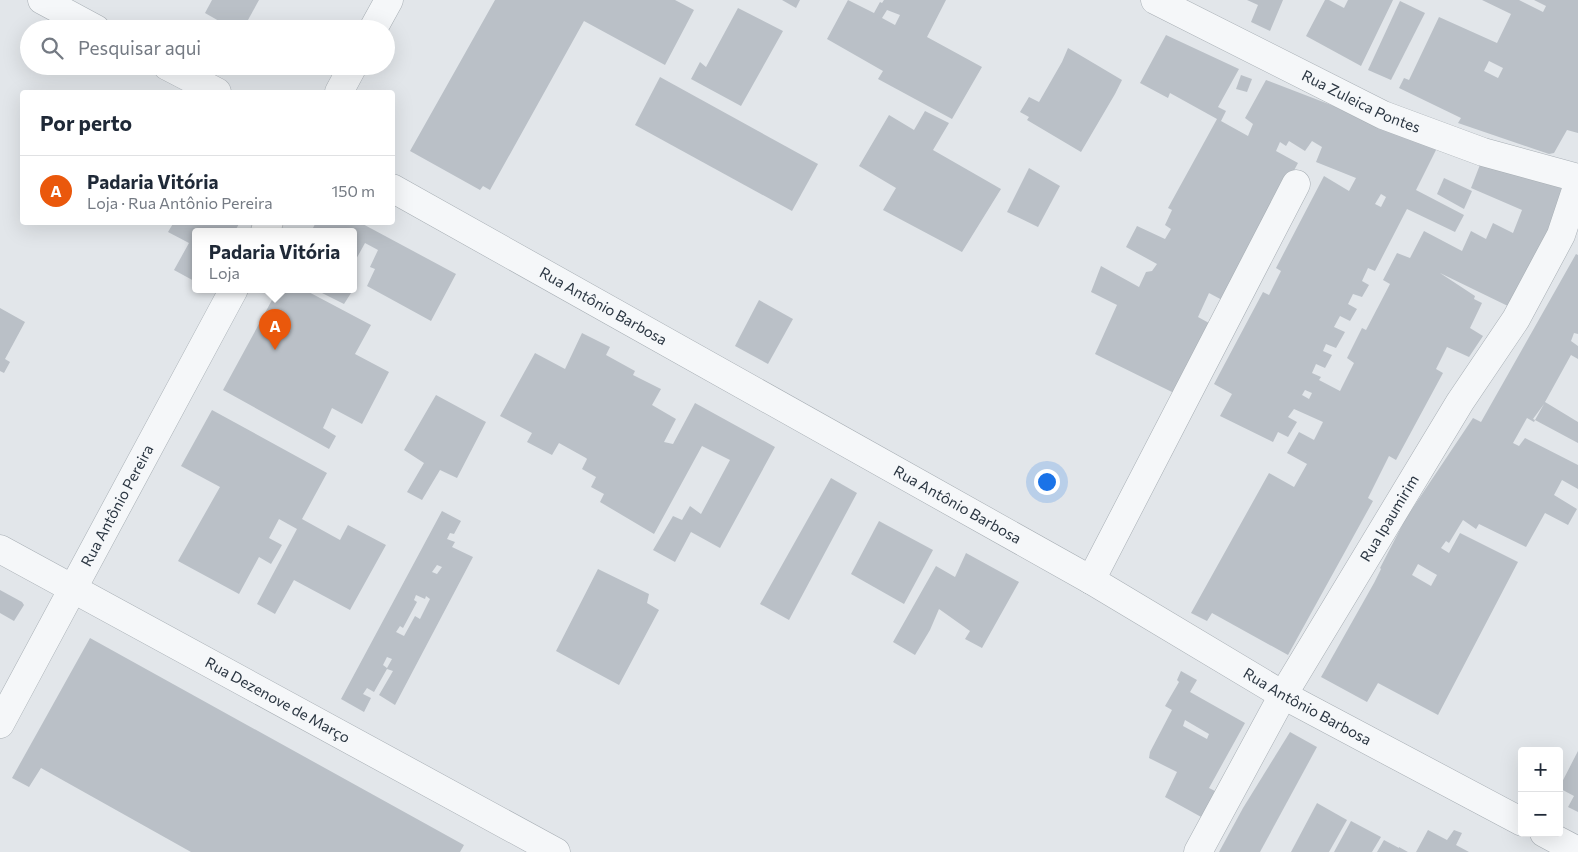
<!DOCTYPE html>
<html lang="pt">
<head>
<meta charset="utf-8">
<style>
	body { margin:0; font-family:Commissioner,sans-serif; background:#f6f6f7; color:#1f2937 }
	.controls { position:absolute; right:15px; bottom:15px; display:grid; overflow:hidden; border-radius:5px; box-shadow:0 5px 20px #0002 }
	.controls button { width:45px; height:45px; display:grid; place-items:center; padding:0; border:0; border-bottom:1px solid #e0e1e3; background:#fff; color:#1f2937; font:25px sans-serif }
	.you { position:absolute; left:1046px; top:481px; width:18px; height:18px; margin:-12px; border:4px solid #fff; border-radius:50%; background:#1a73e8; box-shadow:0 0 0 8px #1a73e833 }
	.badge { display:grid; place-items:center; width:32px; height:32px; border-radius:50%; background:#ea580c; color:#fff; font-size:16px; font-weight:700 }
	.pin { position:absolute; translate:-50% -41px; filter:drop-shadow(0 1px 2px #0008) }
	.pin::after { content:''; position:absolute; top:26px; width:18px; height:15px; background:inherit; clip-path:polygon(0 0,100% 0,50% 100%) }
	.popup { position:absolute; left:192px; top:228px; width:165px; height:65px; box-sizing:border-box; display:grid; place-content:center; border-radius:5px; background:#fff; filter:drop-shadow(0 1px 4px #0005); font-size:16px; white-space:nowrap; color:#747a83 }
	.popup b { font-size:19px; color:#1f2937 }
	.popup::after { content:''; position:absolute; left:50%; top:100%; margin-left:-10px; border:10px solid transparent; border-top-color:#fff }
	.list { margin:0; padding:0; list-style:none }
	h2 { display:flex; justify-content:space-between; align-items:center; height:65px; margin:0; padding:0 20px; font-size:21px }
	h2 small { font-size:16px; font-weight:400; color:#747a83 }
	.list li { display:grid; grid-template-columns:32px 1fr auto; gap:15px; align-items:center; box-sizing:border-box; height:70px; padding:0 20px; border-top:1px solid #e0e1e3 }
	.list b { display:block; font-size:19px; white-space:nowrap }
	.list p { margin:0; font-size:16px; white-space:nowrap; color:#747a83 }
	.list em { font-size:16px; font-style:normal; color:#747a83 }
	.icon { flex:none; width:28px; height:28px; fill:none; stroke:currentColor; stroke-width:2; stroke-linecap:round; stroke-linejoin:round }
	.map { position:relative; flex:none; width:1578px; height:852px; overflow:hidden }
	.search { position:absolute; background:#fff; box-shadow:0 5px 20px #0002; left:20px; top:20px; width:375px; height:55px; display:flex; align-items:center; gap:12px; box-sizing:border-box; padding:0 18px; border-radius:28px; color:#747a83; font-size:19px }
	.panel { position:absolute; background:#fff; box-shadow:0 5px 20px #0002; left:20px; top:90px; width:375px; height:135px; border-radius:5px }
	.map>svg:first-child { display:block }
	.building { fill:#bac0c7; fill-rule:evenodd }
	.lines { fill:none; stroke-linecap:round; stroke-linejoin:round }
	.street-casing { stroke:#a7aeb4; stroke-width:29 }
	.street { stroke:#f5f7f9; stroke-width:28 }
	.labels { text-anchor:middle; stroke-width:5; stroke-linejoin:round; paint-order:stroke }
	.street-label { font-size:15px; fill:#2b3642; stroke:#f2f5f8 }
</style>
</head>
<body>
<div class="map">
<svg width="1578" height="852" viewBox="0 0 1578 852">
	<rect width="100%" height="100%" fill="#e2e6ea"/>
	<!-- building -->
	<g class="building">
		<polygon points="212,0 259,0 243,29 233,29 205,13"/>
		<polygon points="495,0 675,0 694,10 665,65 584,21 490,190 483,186 480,190 410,151"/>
		<polygon points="782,0 800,0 796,8"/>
		<path d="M 848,0 L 874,13 L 880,2 L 882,3 L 884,0 L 946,0 L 927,37 L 982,67 L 952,119 L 878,79 L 883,71 L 827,39 ZM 887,10 L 900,15 L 895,25 L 882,18 Z"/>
		<polygon points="1247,0 1283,0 1270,31 1251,22 1258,5"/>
		<polygon points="1325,0 1329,0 1344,8 1348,0 1393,0 1361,66 1306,36"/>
		<path d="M 1482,0 L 1519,0 L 1543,12 L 1546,6 L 1534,0 L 1578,0 L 1578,133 L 1567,130 L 1554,153 L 1549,154 L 1458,123 L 1461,118 L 1399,88 L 1404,78 L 1409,80 L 1439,17 L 1497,43 L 1511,14 ZM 1489,61 L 1503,68 L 1498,78 L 1484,71 Z"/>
		<polygon points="1400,1 1425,13 1391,80 1368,70"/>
		<polygon points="738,8 783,31 741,106 691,79 700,62 706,67"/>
		<path d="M 1166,35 L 1239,69 L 1218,107 L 1226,111 L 1221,121 L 1248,136 L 1253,124 L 1245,118 L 1266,80 L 1438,146 L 1416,190 L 1464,215 L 1455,232 L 1407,209 L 1375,271 L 1368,268 L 1362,281 L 1369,285 L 1362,297 L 1353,294 L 1348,304 L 1357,309 L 1350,321 L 1340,316 L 1334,327 L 1345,332 L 1336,348 L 1326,344 L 1323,351 L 1332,355 L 1325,368 L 1316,364 L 1312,373 L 1321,377 L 1319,380 L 1340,391 L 1354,363 L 1347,358 L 1362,328 L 1366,330 L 1390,284 L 1383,280 L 1397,253 L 1410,258 L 1424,231 L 1462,251 L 1471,231 L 1486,239 L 1493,223 L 1513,233 L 1522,210 L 1471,188 L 1483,157 L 1568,190 L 1514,309 L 1440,273 L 1475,296 L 1474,299 L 1482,303 L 1470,328 L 1483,336 L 1469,357 L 1447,347 L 1436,369 L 1443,373 L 1396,460 L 1389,456 L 1368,498 L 1373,501 L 1288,655 L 1212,613 L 1207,621 L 1191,613 L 1269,473 L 1294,487 L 1307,464 L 1287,453 L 1299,432 L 1314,440 L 1323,422 L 1294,409 L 1288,417 L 1297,422 L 1288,437 L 1278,432 L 1273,442 L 1220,416 L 1232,394 L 1214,384 L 1263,292 L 1269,295 L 1281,271 L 1276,268 L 1324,176 L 1349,191 L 1356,178 L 1316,162 L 1322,147 L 1312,141 L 1305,151 L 1289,141 L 1286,146 L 1280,142 L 1276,151 L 1298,163 L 1224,301 L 1209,293 L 1198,317 L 1209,323 L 1176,394 L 1095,354 L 1117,305 L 1091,292 L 1101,266 L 1139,287 L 1146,272 L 1152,271 L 1157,264 L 1126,247 L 1137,226 L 1165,239 L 1171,229 L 1165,225 L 1172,210 L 1168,208 L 1217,119 L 1170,93 L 1168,98 L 1140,83 ZM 1381,194 L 1386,197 L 1381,207 L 1375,204 ZM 1305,390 L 1312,393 L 1309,399 L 1302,395 Z"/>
		<polygon points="1068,48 1122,80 1115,94 1081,152 1027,120 1029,117 1020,112 1029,97 1039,102 1062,62"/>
		<polygon points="1241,75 1252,79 1247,92 1236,89"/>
		<polygon points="660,77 818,164 792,211 635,125"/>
		<polygon points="925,111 949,123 933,150 1001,189 962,252 883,210 896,188 859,166 889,115 914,130"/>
		<polygon points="1029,168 1060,186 1038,227 1007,212"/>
		<polygon points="1444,178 1472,191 1464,209 1437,194"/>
		<polygon points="174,222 240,222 235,231 196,231 196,282 174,270 189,243 168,232"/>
		<polygon points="316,222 359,222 456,274 431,321 367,286 375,269 370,267 378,250 365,243 354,263 354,231 315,231 312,230"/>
		<path d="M 1576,254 L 1578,255 L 1578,334 L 1574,333 L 1571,341 L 1578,346 L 1578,359 L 1571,355 L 1545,402 L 1578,422 L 1578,443 L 1535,420 L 1544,404 L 1533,419 L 1535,420 L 1534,422 L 1527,418 L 1513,443 L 1519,446 L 1525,438 L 1578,465 L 1578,489 L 1562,480 L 1554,495 L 1577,509 L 1568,525 L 1545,513 L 1526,547 L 1479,524 L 1476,529 L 1463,520 L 1449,543 L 1446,541 L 1441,548 L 1449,553 L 1460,533 L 1518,562 L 1438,715 L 1378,683 L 1367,702 L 1321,677 L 1374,583 L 1381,569 L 1380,568 L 1406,518 L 1473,418 L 1481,422 ZM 1418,564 L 1437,575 L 1431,586 L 1412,575 Z"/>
		<polygon points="278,289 303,289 371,325 355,354 389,372 362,424 332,408 323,428 336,436 329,449 223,390"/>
		<polygon points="314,289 345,289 351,293 344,304"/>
		<polygon points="759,300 793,319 768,364 735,346"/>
		<polygon points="0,308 25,322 5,359 10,362 4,373 0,371"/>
		<polygon points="582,333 610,347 606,355 635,371 633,375 661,389 652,405 676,419 664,442 673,444 695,403 775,447 720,548 691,532 675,562 653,550 673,516 682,520 690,506 701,514 730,460 702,446 654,534 600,502 604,494 591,487 596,477 582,469 587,459 586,458 559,443 552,455 527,442 532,433 500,416 535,353 565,369"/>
		<polygon points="436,395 486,422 457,478 440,470 422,500 407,492 424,463 404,450"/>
		<polygon points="212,410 327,473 302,519 340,540 348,525 386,545 350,610 294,580 275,614 257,604 297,529 279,519 269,538 282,545 271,564 259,557 239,594 178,561 220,487 181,466"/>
		<polygon points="831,478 857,493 789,620 760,604"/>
		<path d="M 442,511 L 461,521 L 454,534 L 450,533 L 447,539 L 455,542 L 452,547 L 473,557 L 395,705 L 379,695 L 393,671 L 387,669 L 374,692 L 367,688 L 363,694 L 371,698 L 364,712 L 341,699 ZM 437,565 L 442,567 L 437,574 L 432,572 ZM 416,595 L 425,599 L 426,596 L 430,599 L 420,619 L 415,616 L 404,636 L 396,632 L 400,626 L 403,628 L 417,602 L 414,600 ZM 387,657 L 392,659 L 387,668 L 383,665 Z"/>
		<polygon points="879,521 933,550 904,604 851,574"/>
		<polygon points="966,553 1019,582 982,648 965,639 970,631 939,609 930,630 915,655 893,642 936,566 955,577"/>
		<polygon points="598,569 649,594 647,603 659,610 619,685 556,651"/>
		<polygon points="0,590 22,602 24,605 14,621 0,613"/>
		<polygon points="90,638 464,845 460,852 191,852 41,768 29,787 12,778"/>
		<path d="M 1181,671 L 1197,680 L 1190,692 L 1245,723 L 1209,788 L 1217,792 L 1203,818 L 1165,797 L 1177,772 L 1149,758 L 1150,752 L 1172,710 L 1165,706 L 1179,682 L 1177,680 ZM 1185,720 L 1209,734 L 1207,739 L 1183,726 Z"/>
		<polygon points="1290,732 1317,747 1260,852 1219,852 1243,808"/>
		<polygon points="1578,751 1578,812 1568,807 1574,796 1559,788"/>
		<polygon points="1317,803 1347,820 1329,852 1291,852"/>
		<polygon points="1351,821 1381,837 1372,852 1334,852"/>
		<polygon points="1428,830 1447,840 1454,830 1462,833 1456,845 1469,852 1416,852"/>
		<polygon points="1384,840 1399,848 1399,847 1408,852 1377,852"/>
	</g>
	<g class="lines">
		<defs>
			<g id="street">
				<polyline points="42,0 96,29"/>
				<path id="s1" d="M 1155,0 L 1383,115 L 1483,152 L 1578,178"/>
				<polyline points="373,29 389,0"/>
				<polyline points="167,66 217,92"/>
				<polyline points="339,92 353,66"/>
				<path id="s2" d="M 392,188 L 1091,580 L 1283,695 L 1522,822"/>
				<polyline points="265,231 269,222"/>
				<path id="s3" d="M 0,549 L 556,852"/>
				<polyline points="1091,580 1296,184"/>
				<path id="s4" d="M 0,724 L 234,289"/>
				<polyline points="1544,833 1578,851"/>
				<path id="s5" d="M 1198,852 L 1283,695 L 1460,402 L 1516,319 L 1561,235 L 1578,184"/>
			</g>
		</defs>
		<!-- street casing -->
		<use href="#street" class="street-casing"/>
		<!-- street -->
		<use href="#street" class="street"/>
	</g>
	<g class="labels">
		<!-- street labels -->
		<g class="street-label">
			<text dy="5" stroke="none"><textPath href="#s1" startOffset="230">Rua Zuleica Pontes</textPath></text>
			<text dy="5" stroke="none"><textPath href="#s2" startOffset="242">Rua Antônio Barbosa</textPath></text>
			<text dy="5" stroke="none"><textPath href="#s2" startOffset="648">Rua Antônio Barbosa</textPath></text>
			<text dy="5" stroke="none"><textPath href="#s4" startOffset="248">Rua Antônio Pereira</textPath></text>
			<text dy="5" stroke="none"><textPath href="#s5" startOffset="385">Rua Ipaumirim</textPath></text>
			<text dy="5" stroke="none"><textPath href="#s3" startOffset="316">Rua Dezenove de Março</textPath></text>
			<text dy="5" stroke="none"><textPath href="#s2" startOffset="1052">Rua Antônio Barbosa</textPath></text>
		</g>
	</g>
</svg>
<div class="controls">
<button>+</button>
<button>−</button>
</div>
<div class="you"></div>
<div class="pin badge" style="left:275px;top:350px">A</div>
<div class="popup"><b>Padaria Vitória</b>Loja</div>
<div class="search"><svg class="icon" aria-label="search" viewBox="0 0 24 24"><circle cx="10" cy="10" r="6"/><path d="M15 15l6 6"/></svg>Pesquisar aqui</div>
<section class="panel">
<h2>Por perto<small></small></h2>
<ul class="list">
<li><span class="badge">A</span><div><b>Padaria Vitória</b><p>Loja · Rua Antônio Pereira</p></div><em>150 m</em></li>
</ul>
</section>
</div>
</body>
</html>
